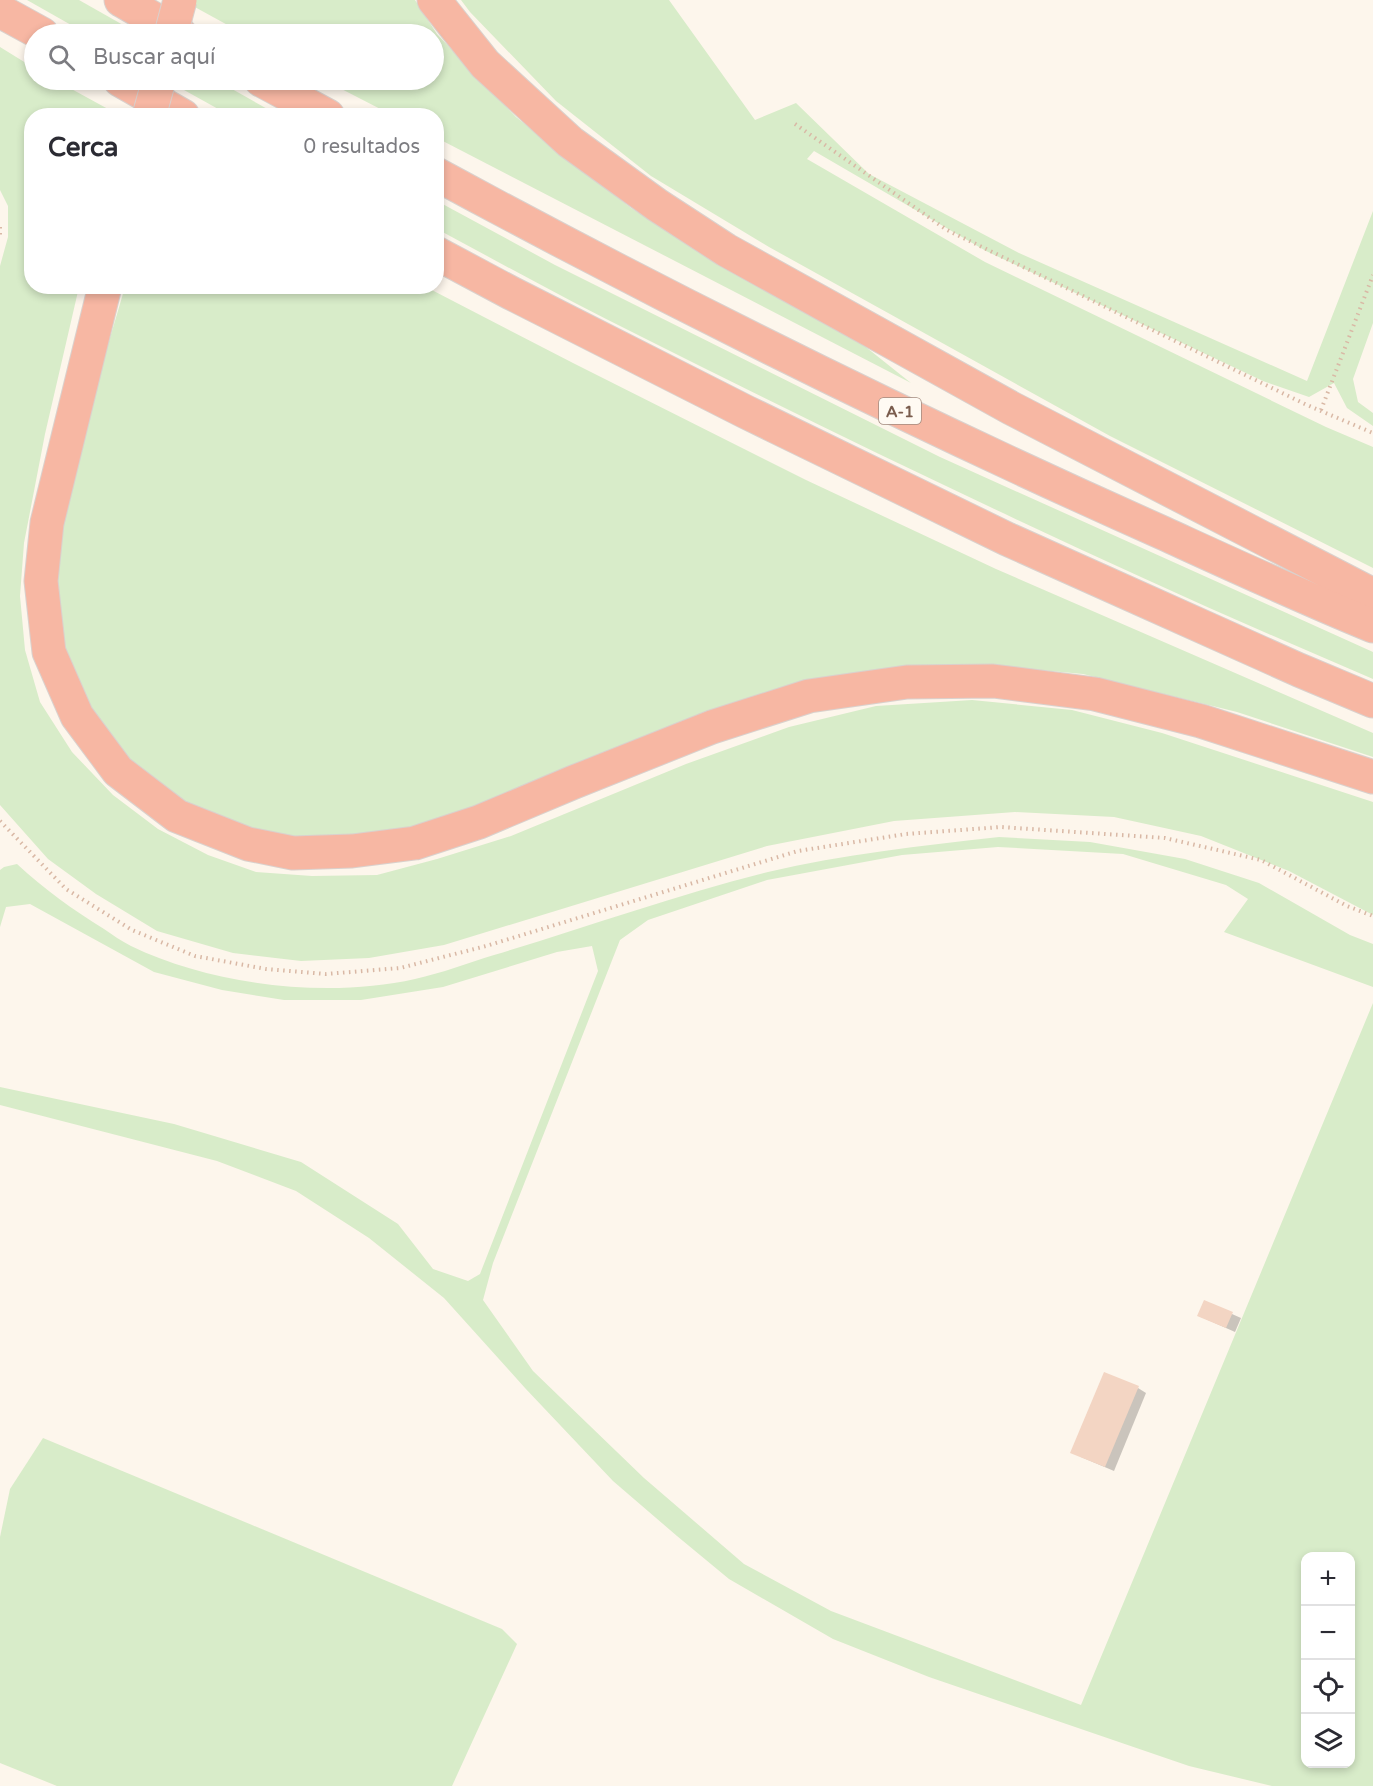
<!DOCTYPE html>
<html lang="es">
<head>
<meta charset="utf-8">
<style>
	body { margin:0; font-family:"Varela Round",sans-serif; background:#f7f7f7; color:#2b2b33 }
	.controls { position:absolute; right:18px; bottom:18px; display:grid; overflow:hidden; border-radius:12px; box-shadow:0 3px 9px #0003 }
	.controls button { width:54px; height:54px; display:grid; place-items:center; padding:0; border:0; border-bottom:2px solid #e1e1e2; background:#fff; color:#2b2b33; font:30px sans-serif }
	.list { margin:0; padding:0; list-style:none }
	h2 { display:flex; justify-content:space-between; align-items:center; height:78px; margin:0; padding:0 24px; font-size:26px }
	h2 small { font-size:20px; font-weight:400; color:#7c7c81 }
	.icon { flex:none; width:33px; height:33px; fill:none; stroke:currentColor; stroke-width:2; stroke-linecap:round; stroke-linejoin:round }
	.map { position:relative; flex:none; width:1373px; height:1786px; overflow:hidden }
	.search { position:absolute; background:#fff; box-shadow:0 3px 9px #0003; left:24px; top:24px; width:420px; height:66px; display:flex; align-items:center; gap:15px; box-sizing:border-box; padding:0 21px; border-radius:33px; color:#7c7c81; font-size:22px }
	.panel { position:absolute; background:#fff; box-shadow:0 3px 9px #0003; left:24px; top:108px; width:420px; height:186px; border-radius:24px }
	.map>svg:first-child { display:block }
	.green { fill:#d8ecc9; fill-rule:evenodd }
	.shadow { fill:#0003 }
	.building { fill:#f3d5c3 }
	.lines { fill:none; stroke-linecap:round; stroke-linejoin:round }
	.highway-casing { stroke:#dad1cd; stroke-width:35 }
	.path { stroke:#d9b8a5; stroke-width:4; stroke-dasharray:1.5 4.5; stroke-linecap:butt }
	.highway { stroke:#f7b7a3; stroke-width:33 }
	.highway-bridge-casing { stroke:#dad1cd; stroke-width:35; stroke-linecap:butt }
	.highway-bridge { stroke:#f7b7a3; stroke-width:33 }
	.labels { text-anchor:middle; stroke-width:5; stroke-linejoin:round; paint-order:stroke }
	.shield { fill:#fffaf3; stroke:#a28b7f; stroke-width:1.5 }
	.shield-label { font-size:16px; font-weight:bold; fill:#7a5c4d }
</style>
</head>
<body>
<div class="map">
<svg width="1373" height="1786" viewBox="0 0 1373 1786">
	<rect width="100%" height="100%" fill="#fdf6ec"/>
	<!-- green -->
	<g class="green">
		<polygon points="27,0 79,0 139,34 87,34"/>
		<polygon points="182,0 415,0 437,34 516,117 631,208 750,282 857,340 911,383 437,138 436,116 392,115 324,80 434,80 434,34 244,34"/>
		<polygon points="461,0 669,0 755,120 796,103 869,174 1019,253 1307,381 1373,211 1373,323 1353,379 1358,402 1373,413 1373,426 1347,408 1334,383 1309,397 1263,381 986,251 814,151 807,159 985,262 1326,427 1373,447 1373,568 1110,436 769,247 651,176 556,101 470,12"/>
		<polygon points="0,47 34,68 34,80 55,80 119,115 32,116 32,286 79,287 45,434 24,543 20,596 25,650 40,702 72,752 113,795 158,829 208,855 256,872 312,876 377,875 437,859 511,836 686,764 789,727 876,706 972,700 1072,710 1162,733 1373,802 1373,915 1289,871 1201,836 1114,817 1015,812 894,821 767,846 444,945 369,958 301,961 233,953 157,931 96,894 48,859 0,805 0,266 8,237 8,206 0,190"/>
		<polygon points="166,80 216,80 278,115 229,115"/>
		<path d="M 437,201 L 555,265 L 940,457 L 1373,652 L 1373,679 C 1125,574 881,457 640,336 C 571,302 504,265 437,229 Z"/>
		<polygon points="125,287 426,287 573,363 806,480 996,569 1373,733 1373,757 1237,712 1083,674 976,664 888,669 415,832 338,841 273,838 222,823 170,794 124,756 89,713 68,672 55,612 55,549 70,473"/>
		<path d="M 999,837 L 1090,842 L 1185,859 L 1259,883 L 1350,935 L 1373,944 L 1373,987 L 1224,932 L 1248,899 L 1226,885 L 1123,854 L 998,847 L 902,855 L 767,880 L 648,920 L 620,940 L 493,1263 L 483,1300 L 533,1371 L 644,1478 L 744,1564 L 831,1611 L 1081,1705 L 1373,1003 L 1373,1786 L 1272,1786 L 1189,1766 L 929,1677 L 833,1639 L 729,1579 L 677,1536 L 613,1481 L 525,1388 L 444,1298 L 369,1238 L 296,1191 L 217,1161 L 0,1105 L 0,1087 L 174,1124 L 301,1162 L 398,1224 L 433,1269 L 468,1281 L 480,1274 L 598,971 L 592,946 L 557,952 L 443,987 L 361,1000 L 284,1000 L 222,990 L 154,972 L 30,904 L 6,907 L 0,927 L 0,870 L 4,867 L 17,864 C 44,889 73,910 104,929 C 113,935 121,941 131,946 C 212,985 326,999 415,979 C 442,973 468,963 494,955 C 585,928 675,895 768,872 C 843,854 921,846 999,837 ZM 1306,1556 L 1350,1556 L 1350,1764 L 1306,1764 Z"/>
		<polygon points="43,1438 502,1629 517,1644 452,1786 57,1786 0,1763 0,1537 10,1489"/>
	</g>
	<!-- shadow -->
	<g class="shadow">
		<polygon points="1232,1314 1241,1318 1235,1332 1199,1316"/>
		<polygon points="1138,1388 1146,1393 1114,1471 1081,1457"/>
	</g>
	<!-- building -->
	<g class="building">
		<polygon points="1204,1300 1233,1312 1226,1328 1197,1316"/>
		<polygon points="1104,1372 1139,1386 1105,1467 1070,1453"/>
	</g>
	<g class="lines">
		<defs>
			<g id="highway">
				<polyline points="121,0 180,34"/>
				<polyline points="434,0 485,64 570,142 657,205 726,250 1011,408 1373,595"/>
				<polyline points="0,11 42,34"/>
				<polyline points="120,80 183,116"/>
				<polyline points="261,80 328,116"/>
				<path d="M 436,174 C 674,303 916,423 1163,533 C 1233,565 1302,597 1373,626"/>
				<polyline points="436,253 511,293 746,412 1007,539 1299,670 1373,701"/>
				<polyline points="105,286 47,523 41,581 49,652 77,716 118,771 177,816 248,844 293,853 352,851 415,843 479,822 574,782 712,727 809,696 907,682 993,681 1095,694 1201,721 1373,777"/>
			</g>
		</defs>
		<!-- highway casing -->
		<use href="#highway" class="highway-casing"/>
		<!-- path -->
		<g class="path">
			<polyline points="795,124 947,230 1307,405 1373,433"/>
			<polyline points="0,227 0,236"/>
			<polyline points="1321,410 1373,275"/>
			<polyline points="0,821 66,889 132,930 195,956 266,969 326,974 400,968 486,946 798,851 906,834 1001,827 1165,838 1261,860 1347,906 1373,916"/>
		</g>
		<!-- highway -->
		<use href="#highway" class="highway"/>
		<defs>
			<g id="highway-bridge">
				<polyline points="171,34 180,0"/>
				<polyline points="149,116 159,80"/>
			</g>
		</defs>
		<!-- highway-bridge casing -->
		<use href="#highway-bridge" class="highway-bridge-casing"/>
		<!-- highway-bridge -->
		<use href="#highway-bridge" class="highway-bridge"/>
	</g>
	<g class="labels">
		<!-- shield labels -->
		<rect class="shield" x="879" y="398" width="42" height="26" rx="4.5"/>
		<g class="shield-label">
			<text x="900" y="417">A-1</text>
		</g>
	</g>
</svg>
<div class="controls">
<button>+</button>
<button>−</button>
<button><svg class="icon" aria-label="locate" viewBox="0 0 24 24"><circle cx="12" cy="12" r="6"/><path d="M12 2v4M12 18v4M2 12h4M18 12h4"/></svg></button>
<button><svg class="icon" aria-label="layers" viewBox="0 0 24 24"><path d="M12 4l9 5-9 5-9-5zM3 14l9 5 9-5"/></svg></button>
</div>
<div class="search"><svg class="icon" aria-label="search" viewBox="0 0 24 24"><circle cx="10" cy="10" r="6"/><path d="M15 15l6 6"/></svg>Buscar aquí</div>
<section class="panel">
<h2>Cerca<small>0 resultados</small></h2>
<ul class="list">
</ul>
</section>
</div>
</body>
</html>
